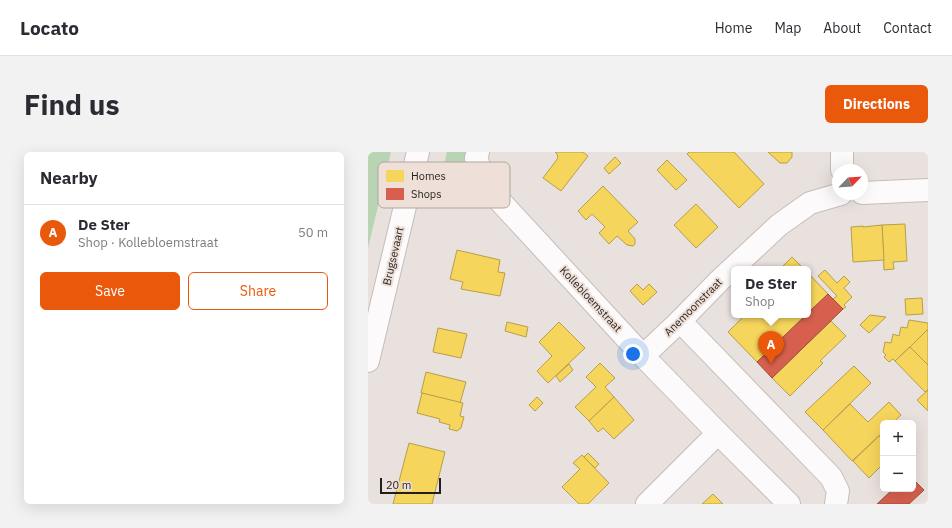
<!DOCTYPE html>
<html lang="en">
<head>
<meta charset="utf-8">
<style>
	body { margin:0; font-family:"IBM Plex Sans",sans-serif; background:#f2f2f3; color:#2b2b33 }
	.controls { position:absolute; right:12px; bottom:12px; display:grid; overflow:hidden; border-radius:6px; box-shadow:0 4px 16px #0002 }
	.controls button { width:36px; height:36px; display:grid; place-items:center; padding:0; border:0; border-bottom:1px solid #e1e1e2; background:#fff; color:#2b2b33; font:20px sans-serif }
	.compass { position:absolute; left:464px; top:12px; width:36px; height:36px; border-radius:50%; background:#fff; box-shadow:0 4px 16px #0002; rotate:65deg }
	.scale { position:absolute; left:12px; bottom:10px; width:61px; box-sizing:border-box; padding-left:4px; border:2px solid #231e1b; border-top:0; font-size:11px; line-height:14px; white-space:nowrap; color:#231e1b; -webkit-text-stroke:3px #eedfd9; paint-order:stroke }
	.you { position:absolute; left:265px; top:202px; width:14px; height:14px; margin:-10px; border:3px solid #fff; border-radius:50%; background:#1a73e8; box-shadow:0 0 0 6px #1a73e833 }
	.badge { display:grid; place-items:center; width:26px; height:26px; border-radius:50%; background:#ea580c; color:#fff; font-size:13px; font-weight:700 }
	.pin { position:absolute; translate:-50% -33px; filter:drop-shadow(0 1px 2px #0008) }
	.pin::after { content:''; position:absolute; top:21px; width:14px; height:12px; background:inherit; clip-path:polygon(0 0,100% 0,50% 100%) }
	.popup { position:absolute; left:363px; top:114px; width:80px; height:52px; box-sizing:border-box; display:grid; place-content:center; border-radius:6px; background:#fff; filter:drop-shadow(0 1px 3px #0005); font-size:13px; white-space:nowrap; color:#7c7c81 }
	.popup b { font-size:15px; color:#2b2b33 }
	.popup::after { content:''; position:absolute; left:50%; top:100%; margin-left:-8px; border:8px solid transparent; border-top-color:#fff }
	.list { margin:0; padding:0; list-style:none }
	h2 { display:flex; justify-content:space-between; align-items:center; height:52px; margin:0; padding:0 16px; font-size:17px }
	h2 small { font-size:13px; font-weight:400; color:#7c7c81 }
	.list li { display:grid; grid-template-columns:26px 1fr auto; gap:12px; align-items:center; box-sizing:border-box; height:56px; padding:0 16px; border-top:1px solid #e1e1e2 }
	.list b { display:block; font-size:15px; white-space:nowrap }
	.list p { margin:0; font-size:13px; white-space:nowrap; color:#7c7c81 }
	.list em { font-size:13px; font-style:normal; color:#7c7c81 }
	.actions { display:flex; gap:8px; padding:12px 16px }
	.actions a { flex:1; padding:9px 0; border:1px solid #ea580c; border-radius:6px; text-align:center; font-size:14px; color:#ea580c }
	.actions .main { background:#ea580c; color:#fff }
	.map { position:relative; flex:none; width:560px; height:352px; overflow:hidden; border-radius:6px }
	header { display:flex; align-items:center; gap:24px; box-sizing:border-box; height:56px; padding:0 20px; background:#fff; border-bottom:1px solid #e1e1e2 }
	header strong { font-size:19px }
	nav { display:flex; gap:22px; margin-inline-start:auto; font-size:14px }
	.intro { display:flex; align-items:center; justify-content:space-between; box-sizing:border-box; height:96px; padding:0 24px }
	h1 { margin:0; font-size:28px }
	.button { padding:10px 18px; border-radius:6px; background:#ea580c; color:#fff; font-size:14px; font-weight:700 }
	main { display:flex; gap:24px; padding:0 24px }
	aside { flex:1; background:#fff; border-radius:6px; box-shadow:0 4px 16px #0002 }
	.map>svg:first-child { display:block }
	.green { fill:#b8d4b2 }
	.homes { fill:#f6d55c; stroke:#b79e48 }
	.shops { fill:#d6604d; stroke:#a04c3e }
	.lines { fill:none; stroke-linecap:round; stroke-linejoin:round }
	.minor-casing { stroke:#c4bebb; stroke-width:24 }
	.major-casing { stroke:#c4bebb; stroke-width:24 }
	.minor { stroke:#fcfafa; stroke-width:22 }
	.major { stroke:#fcfafa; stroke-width:22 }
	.labels { text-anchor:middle; stroke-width:4; stroke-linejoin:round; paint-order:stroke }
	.street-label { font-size:11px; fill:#231e1b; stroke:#eedfd9 }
	.key { fill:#eedfd9; stroke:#b1a5a0; stroke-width:1 }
	.key-label { font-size:11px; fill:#231e1b }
</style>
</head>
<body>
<header>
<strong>Locato</strong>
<nav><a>Home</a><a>Map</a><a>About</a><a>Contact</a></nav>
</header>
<div class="intro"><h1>Find us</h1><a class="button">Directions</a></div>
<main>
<aside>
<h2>Nearby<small></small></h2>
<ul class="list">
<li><span class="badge">A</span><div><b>De Ster</b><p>Shop · Kollebloemstraat</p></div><em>50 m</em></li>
</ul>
<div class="actions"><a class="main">Save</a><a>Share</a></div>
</aside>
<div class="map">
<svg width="560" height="352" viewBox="0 0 560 352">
	<rect width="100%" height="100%" fill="#e9e1de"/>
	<!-- green -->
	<g class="green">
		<polygon points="0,0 23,0 0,96"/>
		<polygon points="79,0 101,0 95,36 84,34 76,38 72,32"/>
	</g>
	<!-- homes -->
	<g class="homes">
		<polygon points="187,0 215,0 220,4 193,39 175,26 190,6 189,2"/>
		<polygon points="321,0 366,0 396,32 371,56 319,2"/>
		<polygon points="400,0 424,0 424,5 419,11 412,11"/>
		<polygon points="247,5 253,11 241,22 236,16"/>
		<polygon points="299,8 319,28 308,38 289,18"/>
		<polygon points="235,34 270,70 260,79 267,87 267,92 265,94 259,93 249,84 241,92 231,81 237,75 224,62 218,68 210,59"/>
		<polygon points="328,52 350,75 328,96 306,73"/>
		<polygon points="537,72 539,109 525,110 526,117 516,118 514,73"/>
		<polygon points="514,73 516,108 485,110 483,75 495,74 495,75"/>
		<polygon points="89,98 132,108 130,120 137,121 132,144 93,137 95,130 82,127"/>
		<polygon points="424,105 435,116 433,117 414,117 413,116"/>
		<polygon points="457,118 469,131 476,124 482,130 476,136 484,145 476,153 478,155 475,157 465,147 469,144 450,124"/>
		<polygon points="440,121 460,142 440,161"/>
		<polygon points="269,132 275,138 281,132 289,140 275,153 262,139"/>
		<polygon points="554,146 555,162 538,163 537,147"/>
		<polygon points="377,163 438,163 389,210 360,180"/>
		<polygon points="502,163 518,165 501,181 492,173"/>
		<polygon points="541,168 560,171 560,178 527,209 525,207 521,210 516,205 518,203 515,200 517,190 523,191 525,182 531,184 533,175 539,176"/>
		<polygon points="463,169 478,184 452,209 455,211 422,244 404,226"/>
		<polygon points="139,170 160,175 158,185 137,179"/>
		<polygon points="191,170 217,196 180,231 169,219 184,204 171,190"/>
		<polygon points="70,176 99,182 93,206 65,200"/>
		<polygon points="559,178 560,179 560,213 542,195"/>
		<polygon points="542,195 560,213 560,238 557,240 527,209"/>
		<polygon points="232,211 247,226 237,235 246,245 221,269 207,255 228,235 218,225"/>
		<polygon points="201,212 205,218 192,230 188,224"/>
		<polygon points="486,214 503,231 455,278 437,260"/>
		<polygon points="58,220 98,230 92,251 53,241"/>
		<polygon points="560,238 560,259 549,248"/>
		<polygon points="54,241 95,251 92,264 96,265 93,276 89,279 81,277 82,273 71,270 72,267 49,261"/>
		<polygon points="169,245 175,251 167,259 161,253"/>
		<polygon points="246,245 266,268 246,287 235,276 230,280 221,269"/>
		<polygon points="521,250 533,263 525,271 515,271 515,280 484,309 455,278 482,252 500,270"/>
		<polygon points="511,284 515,288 515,312 501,326 485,309"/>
		<polygon points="41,291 77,300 64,352 25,352"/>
		<polygon points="220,301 231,312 227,316 216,305"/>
		<polygon points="214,303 241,331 220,352 211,352 194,335 212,317 205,311"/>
		<polygon points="345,342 355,352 334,352"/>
	</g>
	<!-- shops -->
	<g class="shops">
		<polygon points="460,142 475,157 404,226 389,210 438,163 440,163 440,161"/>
		<polygon points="545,327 556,338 541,352 509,352 525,337 545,337"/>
	</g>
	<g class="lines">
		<defs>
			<g id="minor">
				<polyline points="110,0 108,6 119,35 275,204 350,281 421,352"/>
				<polyline points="474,0 474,18"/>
				<polyline points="494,41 560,38"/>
				<polyline points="312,169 463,325 470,339 468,352"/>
				<polyline points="275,204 312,169 352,128 411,73 442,51 473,42"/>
				<polyline points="279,352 350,281"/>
			</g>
			<polyline id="major" points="0,209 50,0"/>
		</defs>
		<!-- minor casing -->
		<use href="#minor" class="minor-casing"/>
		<!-- major casing -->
		<use href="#major" class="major-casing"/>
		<!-- minor -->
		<use href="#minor" class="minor"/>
		<!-- major -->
		<use href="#major" class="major"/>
	</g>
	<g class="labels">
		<!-- street labels -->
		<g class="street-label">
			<text transform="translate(25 104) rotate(-77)" y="4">Brugsevaart</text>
			<text transform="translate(223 147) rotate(47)" y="4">Kollebloemstraat</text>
			<text transform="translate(325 155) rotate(-45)" y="4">Anemoonstraat</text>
		</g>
	</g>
	<!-- legend -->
	<rect x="10" y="10" width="132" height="46" rx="6" class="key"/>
	<rect x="18" y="18" width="18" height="12" fill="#f6d55c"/>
	<rect x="18" y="36" width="18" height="12" fill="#d6604d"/>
	<g class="key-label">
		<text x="43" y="28">Homes</text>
		<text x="43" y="46">Shops</text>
	</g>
</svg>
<div class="controls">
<button>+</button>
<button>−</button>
</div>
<svg class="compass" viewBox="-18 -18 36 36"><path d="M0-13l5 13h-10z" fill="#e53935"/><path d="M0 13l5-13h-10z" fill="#7c7c81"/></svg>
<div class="scale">20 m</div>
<div class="you"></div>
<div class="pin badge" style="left:403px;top:212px">A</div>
<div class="popup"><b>De Ster</b>Shop</div>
</div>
</main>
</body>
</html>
